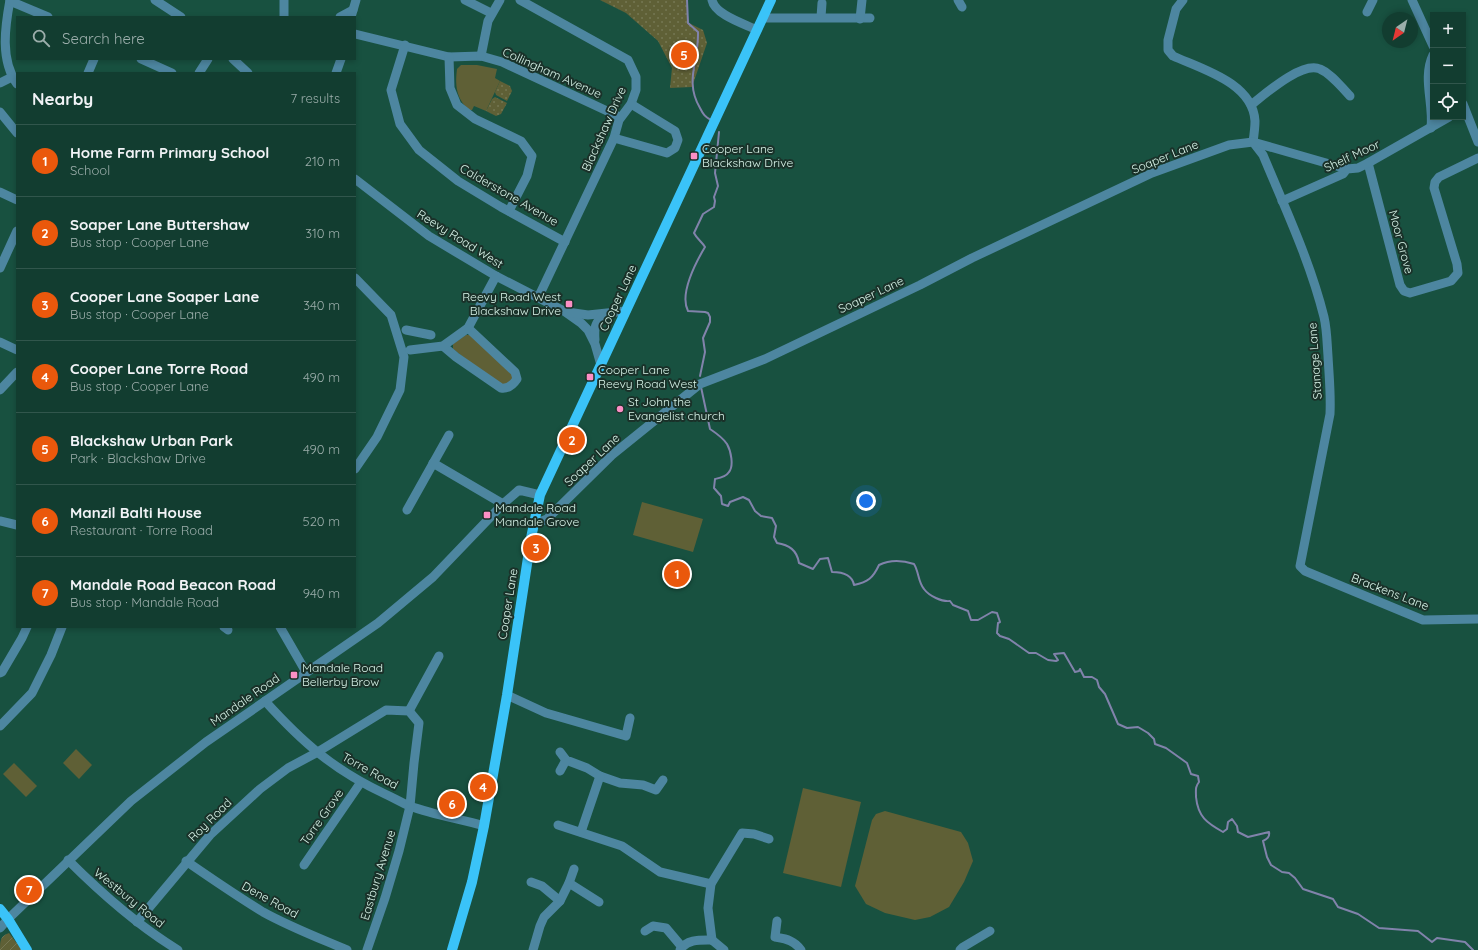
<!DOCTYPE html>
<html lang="en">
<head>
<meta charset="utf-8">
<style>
	body { margin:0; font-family:Quicksand,sans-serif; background:#1f483c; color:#f1f3f6 }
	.controls { position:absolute; right:12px; top:12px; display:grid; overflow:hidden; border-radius:0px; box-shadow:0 2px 6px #0003 }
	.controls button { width:36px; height:36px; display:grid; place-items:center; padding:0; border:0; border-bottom:1px solid #31564c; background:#123d30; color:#f1f3f6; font:20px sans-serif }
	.compass { position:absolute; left:1382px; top:12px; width:36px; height:36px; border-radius:50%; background:#123d30; box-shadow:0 2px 6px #0003; rotate:215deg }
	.you { position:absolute; left:866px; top:501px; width:14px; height:14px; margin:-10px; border:3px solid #fff; border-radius:50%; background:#1a73e8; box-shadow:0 0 0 6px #1a73e833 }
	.badge { display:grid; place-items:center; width:26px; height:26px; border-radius:50%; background:#ea580c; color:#fff; font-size:13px; font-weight:700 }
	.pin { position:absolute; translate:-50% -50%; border:2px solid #fff; box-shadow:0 1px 4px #0006 }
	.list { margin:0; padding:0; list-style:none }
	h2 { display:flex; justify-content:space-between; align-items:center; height:52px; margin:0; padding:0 16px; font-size:17px }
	h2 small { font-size:13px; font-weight:400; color:#9caeab }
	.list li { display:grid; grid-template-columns:26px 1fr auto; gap:12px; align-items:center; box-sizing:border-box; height:72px; padding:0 16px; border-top:1px solid #31564c }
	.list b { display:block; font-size:15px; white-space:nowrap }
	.list p { margin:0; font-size:13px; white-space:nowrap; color:#9caeab }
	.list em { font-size:13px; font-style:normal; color:#9caeab }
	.icon { flex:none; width:22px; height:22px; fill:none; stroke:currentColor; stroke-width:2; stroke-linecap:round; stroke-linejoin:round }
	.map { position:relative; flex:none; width:1478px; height:950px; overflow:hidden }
	.search { position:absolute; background:#123d30; box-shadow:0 2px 6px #0003; left:16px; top:16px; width:340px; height:44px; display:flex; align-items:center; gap:10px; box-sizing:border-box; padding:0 14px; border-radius:0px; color:#9caeab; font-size:15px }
	.panel { position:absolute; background:#123d30; box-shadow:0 2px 6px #0003; left:16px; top:72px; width:340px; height:556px; border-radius:0px }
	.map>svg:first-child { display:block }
	.grass { fill:#5f6036 }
	.park { fill:url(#park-dots) }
	.garden { fill:url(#garden-furrows) }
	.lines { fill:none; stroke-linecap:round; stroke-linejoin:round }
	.stream { stroke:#8183ab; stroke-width:2 }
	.minor { stroke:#4d86a0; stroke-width:9 }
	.major { stroke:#3ac3f8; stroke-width:10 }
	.poi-dot { fill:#fb8fc5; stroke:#1a3129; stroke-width:1.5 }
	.labels { text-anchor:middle; stroke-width:4; stroke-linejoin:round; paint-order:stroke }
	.street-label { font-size:12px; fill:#d8f4e9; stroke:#1a3129 }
	.poi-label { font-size:12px; fill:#d8f4e9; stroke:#1a3129; text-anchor:start }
</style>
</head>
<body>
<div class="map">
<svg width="1478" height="950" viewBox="0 0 1478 950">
	<defs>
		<pattern id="park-dots" width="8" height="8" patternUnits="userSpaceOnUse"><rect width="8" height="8" fill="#5f6036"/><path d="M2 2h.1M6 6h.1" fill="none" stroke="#757753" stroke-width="1.8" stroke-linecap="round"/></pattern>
		<pattern id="garden-furrows" width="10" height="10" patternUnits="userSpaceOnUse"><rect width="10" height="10" fill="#5f6036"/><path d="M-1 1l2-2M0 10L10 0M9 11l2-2" fill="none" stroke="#757753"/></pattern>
	</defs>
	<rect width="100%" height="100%" fill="#185140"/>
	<!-- grass -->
	<g class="grass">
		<path d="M 461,65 L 477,65 L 497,69 L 495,78 L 500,81 L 486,111 L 474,106 L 472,110 L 469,110 C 456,98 455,85 457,69 Z"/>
		<polygon points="466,335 471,335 499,361 514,377 512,382 504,386 489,377 453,349 453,344"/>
		<polygon points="642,502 703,519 693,552 633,535"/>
		<polygon points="76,749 92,765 79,779 63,763"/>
		<polygon points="14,763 37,786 26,797 3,774"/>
		<polygon points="803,788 861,802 841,887 783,873"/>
		<polygon points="885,811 961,832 968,843 973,861 964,882 949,907 930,917 915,920 885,913 866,904 855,886 872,820 876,814"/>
	</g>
	<!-- park -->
	<g class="park">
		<polygon points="600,0 686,0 689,23 703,30 707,43 692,87 670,88 672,68 658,41 626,13"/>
		<polygon points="500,81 510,86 512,91 507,101 496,95 495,92"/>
		<polygon points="495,97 507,103 501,114 496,116 486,111 492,99"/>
	</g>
	<!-- garden -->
	<path class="garden" d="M 9,933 L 22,950 L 0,950 C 0,941 0,936 9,933 Z"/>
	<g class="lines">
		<!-- stream -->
		<g class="stream">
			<path d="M 687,0 L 688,23 L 698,32 C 699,61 684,81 700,108 C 703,114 705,117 711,120"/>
			<path d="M 700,376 L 705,352 L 703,338 L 710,322 L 710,317 L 708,313 L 705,312 L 688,311 C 679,294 696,262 705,247 C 702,242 697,239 694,233 L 703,214 L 714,207 L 715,201 L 714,197 L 718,186 L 715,173 L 719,132"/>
			<path d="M 701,387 L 710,429 C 716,433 723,438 727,444 C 731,451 734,466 729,472 C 726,477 720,478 715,479 L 714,488 L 721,496 L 722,504 L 728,506 L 730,502 L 743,497 L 749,500 L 755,511 L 761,516 L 772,518 L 776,526 L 774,537 L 777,543 C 789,545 797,550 799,563 L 813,569 L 820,559 L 828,558 L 832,572 C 842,572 852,574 854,585 C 868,582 873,578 879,565 C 891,559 902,560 914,564 C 919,572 918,582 924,589 C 929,596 942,602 950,601 L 953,605 L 968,611 L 971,620 L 978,620 L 992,612 L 997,613 L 1000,622 L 998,623 L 997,633 L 1000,636 L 1009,639 L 1029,653 L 1036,653 L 1048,660 L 1056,661 L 1058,660 L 1054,654 L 1064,653 L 1075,672 L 1079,671 L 1080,669 L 1084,677 L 1092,677 L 1097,680 L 1099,687 L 1105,694 L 1118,724 L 1127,728 L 1138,727 L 1148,733 L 1154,739 L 1155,744 L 1166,748 L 1187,763 L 1191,774 L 1198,776 L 1199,782 C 1195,787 1196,790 1196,797 C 1198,817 1207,823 1223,832 L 1227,829 L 1228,822 L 1232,819 L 1237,826 L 1238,832 L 1248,837 L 1269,832 C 1270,837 1267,839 1263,841 L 1267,857 L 1271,865 L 1282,872 L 1289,873 L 1295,878 L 1303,889 L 1333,899 L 1338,907 L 1358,914 L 1379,928 L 1418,931 L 1432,942 L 1437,938 L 1465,942 L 1473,950"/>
		</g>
		<!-- minor -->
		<g class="minor">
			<path d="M 10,0 C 5,27 0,60 17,84"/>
			<polyline points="155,0 181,17"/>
			<polyline points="284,0 284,17"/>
			<polyline points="465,0 491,13"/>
			<polyline points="520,0 628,60 636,77 636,90 631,104 619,120 614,138 538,298"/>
			<path d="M 712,0 C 715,15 745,24 757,30"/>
			<polyline points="958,0 962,7"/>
			<path d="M 1183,0 L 1176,9 L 1168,40 L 1168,50 L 1173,56 C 1202,69 1253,83 1255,121 C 1255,128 1254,135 1253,142"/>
			<polyline points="1412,0 1433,46"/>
			<polyline points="10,1 48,17"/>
			<polyline points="1367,12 1373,0"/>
			<polyline points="340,17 353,10"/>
			<polyline points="351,17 356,0"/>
			<polyline points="821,17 822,3"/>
			<polyline points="763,18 870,18"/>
			<polyline points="860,19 862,0"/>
			<polyline points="355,34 449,57 481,56 502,62 620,117"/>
			<polyline points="405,45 391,90 400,124 419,150 458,181 501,207 565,242"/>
			<polyline points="481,56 488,21 500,0"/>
			<polyline points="449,57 450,88 457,105 475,119 521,141 532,156 527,176 509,211"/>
			<polyline points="141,59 172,73"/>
			<polyline points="233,59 248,73"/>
			<polyline points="88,73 94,59"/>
			<polyline points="199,73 208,59"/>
			<polyline points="336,73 341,59"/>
			<polyline points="0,83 12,77"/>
			<polyline points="1463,104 1478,142"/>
			<path d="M 1251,105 C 1265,94 1302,61 1320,69 C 1332,74 1341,87 1350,96"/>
			<polyline points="0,112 17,133"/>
			<path d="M 1431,128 C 1434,104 1422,78 1433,55"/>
			<polyline points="614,138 667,153 675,148 678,140 675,131 631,104"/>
			<path d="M 1253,142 L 1263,155 C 1285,208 1310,261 1324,317 C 1327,330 1327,343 1328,356 C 1329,375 1331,394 1330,414 L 1300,566 L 1305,571 L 1423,620 L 1478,619"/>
			<polyline points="1368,163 1400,285 1404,291 1410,293 1451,281 1458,273 1457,264 1434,188 1435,182 1439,177 1478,158"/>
			<polyline points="355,179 429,236 496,276 564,311 581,323 588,330 595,344 601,365"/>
			<polyline points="0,192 17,200"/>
			<polyline points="1282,201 1343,174 1347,169 1358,168 1368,163 1449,117"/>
			<polyline points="0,268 17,231"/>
			<polyline points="355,278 391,315 404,357 400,390 377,437 355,469"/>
			<polyline points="567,312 588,315 626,311"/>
			<polyline points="406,330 431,335"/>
			<path d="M 595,340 C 594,327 595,324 603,314"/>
			<polyline points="0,342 17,350"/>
			<path d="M 443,346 L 456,357 L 501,388 C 508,389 513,385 517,379 L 515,372 L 468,328"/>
			<polyline points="410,350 443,346 468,328 496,276"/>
			<polyline points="0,390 17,372"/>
			<polyline points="433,463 503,504"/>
			<polyline points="407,510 449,435"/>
			<polyline points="0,521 17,525"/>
			<polyline points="534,523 540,522 547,519 612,455 700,384 765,359 920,285 972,258 1152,173 1229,145 1253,142 1347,169"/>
			<polyline points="224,627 228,630"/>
			<polyline points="280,627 306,672"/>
			<polyline points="0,673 2,672 22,638 27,627"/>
			<polyline points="507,695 546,713 626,736 630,718"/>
			<path d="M 265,701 C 303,743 334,770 385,794 C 394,798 402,803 410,806 C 434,815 460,819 484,826"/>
			<polyline points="409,711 439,656"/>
			<polyline points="0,726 32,693 51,655 62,627"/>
			<polyline points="560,752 566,760 587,768 600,776 620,783 643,785 656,790 663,780"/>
			<polyline points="560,771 566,760"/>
			<polyline points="558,825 622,846 660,872 711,884"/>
			<polyline points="581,832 600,776"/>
			<path d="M 68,860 C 102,894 137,925 178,950"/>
			<path d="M 186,861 C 212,879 237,896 263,912 C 290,927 319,938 347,950"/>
			<polyline points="304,865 361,782"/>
			<polyline points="531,882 542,886 560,901"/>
			<polyline points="569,883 599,902"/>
			<path d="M 777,921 L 775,937 C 786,939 794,940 801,950"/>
			<polyline points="137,922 210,835 260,789 288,768 316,753 386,710 409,711 419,723 414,763 410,806 399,851 385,898 367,950"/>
			<polyline points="0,928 8,919 131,801 206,742 378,623 433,577 503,504 519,490 540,495"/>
			<polyline points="645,931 653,926 666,928 682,947"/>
			<polyline points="712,940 708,908 711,884 742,833 754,834 769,839"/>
			<polyline points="712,940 724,950"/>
			<polyline points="533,950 540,926 544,917 560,901 569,883 574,869"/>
			<path d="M 680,950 C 687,939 700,940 712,940"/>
			<polyline points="960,950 963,947 990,931"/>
		</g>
		<!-- major -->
		<g class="major">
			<polyline points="0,909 8,919 27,950"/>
			<polyline points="452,950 472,882 484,826 507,695 531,538 540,495 771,0"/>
		</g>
	</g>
	<!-- markers -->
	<g class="poi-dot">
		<rect x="690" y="152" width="8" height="8" rx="2"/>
		<rect x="565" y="300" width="8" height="8" rx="2"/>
		<rect x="586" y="373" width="8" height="8" rx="2"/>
		<circle cx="620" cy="409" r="4"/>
		<rect x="483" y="511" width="8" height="8" rx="2"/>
		<rect x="290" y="671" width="8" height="8" rx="2"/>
	</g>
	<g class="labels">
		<!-- street labels -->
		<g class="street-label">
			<text transform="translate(552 73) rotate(24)" y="4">Collingham Avenue</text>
			<text transform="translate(604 129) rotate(-66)" y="4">Blackshaw Drive</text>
			<text transform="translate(1352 156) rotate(-25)" y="4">Shelf Moor</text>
			<text transform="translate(1165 157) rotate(-22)" y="4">Soaper Lane</text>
			<text transform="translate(509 195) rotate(30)" y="4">Calderstone Avenue</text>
			<text transform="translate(460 239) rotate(32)" y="4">Reevy Road West</text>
			<text transform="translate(1401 242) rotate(75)" y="4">Moor Grove</text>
			<text transform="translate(871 295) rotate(-25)" y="4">Soaper Lane</text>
			<text transform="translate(618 298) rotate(-65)" y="4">Cooper Lane</text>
			<text transform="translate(1315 361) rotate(-94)" y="4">Stanage Lane</text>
			<text transform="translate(592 460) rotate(-43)" y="4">Soaper Lane</text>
			<text transform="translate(1390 592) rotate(21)" y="4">Brackens Lane</text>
			<text transform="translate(508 604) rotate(-81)" y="4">Cooper Lane</text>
			<text transform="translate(245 700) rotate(-35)" y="4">Mandale Road</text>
			<text transform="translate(370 771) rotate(29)" y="4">Torre Road</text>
			<text transform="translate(322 817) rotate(-55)" y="4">Torre Grove</text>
			<text transform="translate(210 820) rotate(-45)" y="4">Roy Road</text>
			<text transform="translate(378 875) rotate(-73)" y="4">Eastbury Avenue</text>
			<text transform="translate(129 898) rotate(39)" y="4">Westbury Road</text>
			<text transform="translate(270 900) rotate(29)" y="4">Dene Road</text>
		</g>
		<!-- poi labels -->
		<g class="poi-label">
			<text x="702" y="153">Cooper Lane<tspan x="702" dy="14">Blackshaw Drive</tspan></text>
			<text x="561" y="301" text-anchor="end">Reevy Road West<tspan x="561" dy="14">Blackshaw Drive</tspan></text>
			<text x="598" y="374">Cooper Lane<tspan x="598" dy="14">Reevy Road West</tspan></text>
			<text x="628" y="406">St John the<tspan x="628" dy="14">Evangelist church</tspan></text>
			<text x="495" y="512">Mandale Road<tspan x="495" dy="14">Mandale Grove</tspan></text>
			<text x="302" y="672">Mandale Road<tspan x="302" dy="14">Bellerby Brow</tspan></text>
		</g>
	</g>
</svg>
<div class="controls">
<button>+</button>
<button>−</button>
<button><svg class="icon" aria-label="locate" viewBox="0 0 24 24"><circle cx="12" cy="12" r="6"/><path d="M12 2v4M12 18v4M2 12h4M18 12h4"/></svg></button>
</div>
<svg class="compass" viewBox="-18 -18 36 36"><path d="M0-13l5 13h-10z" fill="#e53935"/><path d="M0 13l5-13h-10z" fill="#9caeab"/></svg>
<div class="you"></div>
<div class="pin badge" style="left:677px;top:574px">1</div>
<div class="pin badge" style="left:572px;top:440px">2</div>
<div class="pin badge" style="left:536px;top:548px">3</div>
<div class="pin badge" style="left:483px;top:787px">4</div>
<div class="pin badge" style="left:684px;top:55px">5</div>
<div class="pin badge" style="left:452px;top:804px">6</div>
<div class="pin badge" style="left:29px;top:890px">7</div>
<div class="search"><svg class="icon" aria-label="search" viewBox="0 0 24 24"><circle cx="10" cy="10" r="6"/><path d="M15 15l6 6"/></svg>Search here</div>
<section class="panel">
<h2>Nearby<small>7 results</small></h2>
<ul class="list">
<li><span class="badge">1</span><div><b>Home Farm Primary School</b><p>School</p></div><em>210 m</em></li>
<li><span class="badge">2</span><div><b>Soaper Lane Buttershaw</b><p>Bus stop · Cooper Lane</p></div><em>310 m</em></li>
<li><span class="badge">3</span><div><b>Cooper Lane Soaper Lane</b><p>Bus stop · Cooper Lane</p></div><em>340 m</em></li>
<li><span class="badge">4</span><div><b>Cooper Lane Torre Road</b><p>Bus stop · Cooper Lane</p></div><em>490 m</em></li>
<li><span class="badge">5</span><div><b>Blackshaw Urban Park</b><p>Park · Blackshaw Drive</p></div><em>490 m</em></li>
<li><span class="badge">6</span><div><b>Manzil Balti House</b><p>Restaurant · Torre Road</p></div><em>520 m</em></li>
<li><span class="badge">7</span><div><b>Mandale Road Beacon Road</b><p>Bus stop · Mandale Road</p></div><em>940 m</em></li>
</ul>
</section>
</div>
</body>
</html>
